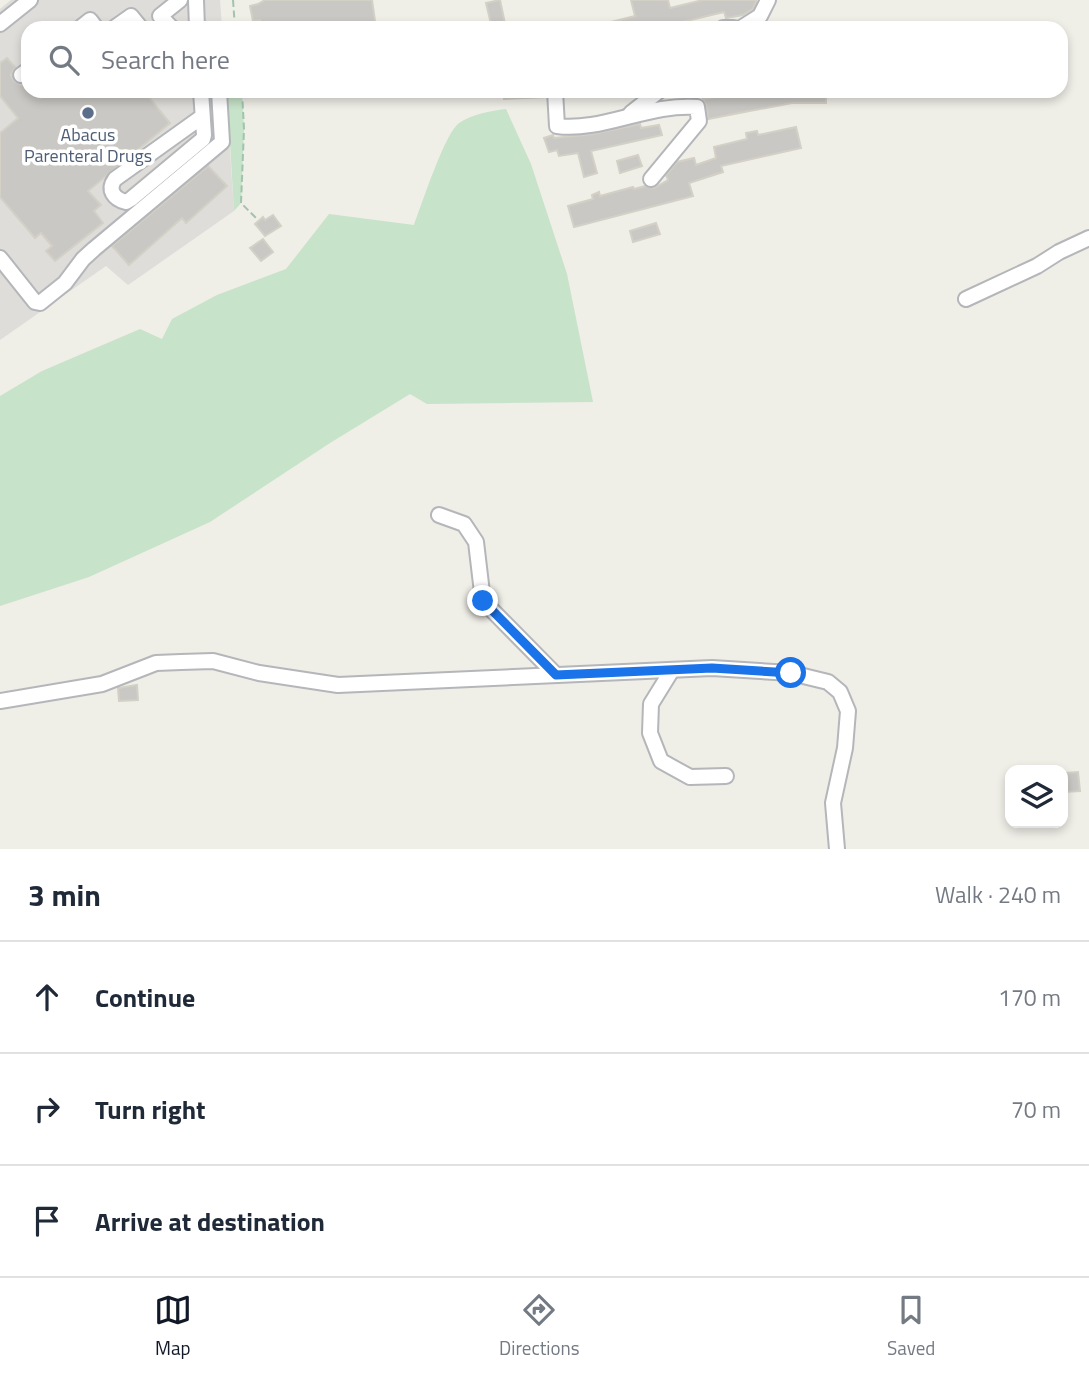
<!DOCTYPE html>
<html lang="en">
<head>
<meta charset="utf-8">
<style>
	body { margin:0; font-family:"Titillium Web",sans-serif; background:#f6f6f7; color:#1f2937 }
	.controls { position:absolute; right:21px; bottom:21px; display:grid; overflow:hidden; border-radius:14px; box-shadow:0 4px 10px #0003 }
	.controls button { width:63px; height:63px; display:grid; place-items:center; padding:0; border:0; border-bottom:2px solid #e0e1e3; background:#fff; color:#1f2937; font:35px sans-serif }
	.stop { position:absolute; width:21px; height:21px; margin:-16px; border:5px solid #1a73e8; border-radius:50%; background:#fff }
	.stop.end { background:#1a73e8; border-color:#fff; box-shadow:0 2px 7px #0008 }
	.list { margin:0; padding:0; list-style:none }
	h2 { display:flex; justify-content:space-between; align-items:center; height:91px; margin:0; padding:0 28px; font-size:30px }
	h2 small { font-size:23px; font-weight:400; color:#747a83 }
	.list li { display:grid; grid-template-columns:46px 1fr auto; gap:21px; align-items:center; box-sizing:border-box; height:112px; padding:0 28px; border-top:2px solid #e0e1e3 }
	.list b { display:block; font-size:26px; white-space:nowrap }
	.list em { font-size:23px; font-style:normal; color:#747a83 }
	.icon { flex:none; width:38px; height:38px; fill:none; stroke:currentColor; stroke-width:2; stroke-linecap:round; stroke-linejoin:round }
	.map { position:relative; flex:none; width:1089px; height:849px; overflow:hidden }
	.search { position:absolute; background:#fff; box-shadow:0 4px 10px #0003; left:21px; right:21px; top:21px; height:77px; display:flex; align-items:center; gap:18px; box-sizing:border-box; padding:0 24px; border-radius:21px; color:#747a83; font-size:26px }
	.sheet { height:427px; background:#fff }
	nav { display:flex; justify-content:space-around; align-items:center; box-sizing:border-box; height:98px; border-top:2px solid #e0e1e3; background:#fff; font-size:19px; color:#747a83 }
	nav a { display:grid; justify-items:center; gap:4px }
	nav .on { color:#111827 }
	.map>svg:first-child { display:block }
	.industrial { fill:#deddd9 }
	.green { fill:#c7e3c9 }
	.building { fill:#cac8c4; stroke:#d3d0c6; stroke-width:2 }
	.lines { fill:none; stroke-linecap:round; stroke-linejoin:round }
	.minor-casing { stroke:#b4b6ba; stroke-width:18 }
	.path { stroke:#a0c4ad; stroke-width:2; stroke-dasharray:7 3.5; stroke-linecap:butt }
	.minor { stroke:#fff; stroke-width:14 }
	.route { stroke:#1a73e8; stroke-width:9 }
	.service-dot { fill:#5c6f8a; stroke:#fff; stroke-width:2.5 }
	.labels { text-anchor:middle; stroke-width:7; stroke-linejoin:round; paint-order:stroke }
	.service-label { font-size:18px; fill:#4e5e75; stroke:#fff }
</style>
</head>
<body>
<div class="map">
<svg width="1089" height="849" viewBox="0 0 1089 849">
	<rect width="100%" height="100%" fill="#efeee7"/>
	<!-- industrial -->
	<polygon class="industrial" points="11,0 220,0 222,28 28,28 28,91 226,91 234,211 128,285 106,266 0,340 0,9"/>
	<!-- green -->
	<g class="green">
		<polygon points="227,91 242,91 244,129 241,203 234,211"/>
		<path d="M 506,109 L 531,164 L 567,274 L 593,402 L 427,404 L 410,394 L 330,443 L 210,522 L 89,577 L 0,606 L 0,396 L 42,371 L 140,329 L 162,339 L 172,319 L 217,295 L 286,269 L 329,214 L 414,225 C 422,204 444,136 458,124 C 471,114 491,111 506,109 Z"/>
	</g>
	<!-- building -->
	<g class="building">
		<polygon points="265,0 372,0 376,28 262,28 260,20 253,21 250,6 258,4"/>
		<polygon points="500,0 506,28 492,28 486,3"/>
		<polygon points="631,0 668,0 670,8 703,0 756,0 756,2 753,9 743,15 726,18 724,12 678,23 679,28 600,28 599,25 635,16"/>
		<polygon points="7,58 15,67 11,75 14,81 21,85 27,82 28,91 35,91 41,98 49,91 144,91 170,123 88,191 101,205 94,211 103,223 55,261 46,251 52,246 41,233 35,238 0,197 0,133 18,118 0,96 0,63"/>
		<polygon points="504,91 545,91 546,97 504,99"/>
		<polygon points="750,91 826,91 826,103 792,103 708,119 706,105 703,99"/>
		<polygon points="640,124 641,128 659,125 662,135 591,151 597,173 584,177 578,153 559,156 557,150 549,152 544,138 553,135 554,138 593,134"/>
		<polygon points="796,127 801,148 721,166 723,172 689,183 693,196 574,227 568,206 593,199 592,195 599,192 600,196 633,187 634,189 645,186 654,188 668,180 666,175 677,162 694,158 696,165 716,158 714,147 747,139 746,133 757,131 758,135"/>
		<polygon points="638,155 642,166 620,173 617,161"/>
		<polygon points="208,166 227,186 186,223 182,218 129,265 112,246"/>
		<polygon points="273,215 281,226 265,236 255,224 263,217 265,220"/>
		<polygon points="656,223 660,234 633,242 630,231"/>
		<polygon points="263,239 273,252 261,261 250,248"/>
		<polygon points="137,685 138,700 119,701 118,688"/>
		<polygon points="1078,772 1080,791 1063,792 1065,773"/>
	</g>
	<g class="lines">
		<defs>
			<g id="minor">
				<polyline points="196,0 197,28"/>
				<polyline points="0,24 30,0"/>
				<polyline points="80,28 90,20 96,28"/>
				<polyline points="114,28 131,16 140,27"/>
				<polyline points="172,28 160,16 180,0"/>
				<polyline points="723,28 734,28"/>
				<polyline points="741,28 760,16 768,0"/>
				<polyline points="21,75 28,70"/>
				<path d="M 201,91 L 204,135 L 203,139 L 131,199 L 126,202 C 114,199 107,190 115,179 L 203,116"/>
				<path d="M 555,91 L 557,126 C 601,132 650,103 697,107 L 699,121 L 651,179"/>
				<polyline points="631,113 659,91"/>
				<polyline points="0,258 35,302 40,303 65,283 83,259 94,249 222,142 219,91"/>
				<polyline points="966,299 1037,266 1059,252 1089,238"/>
				<polyline points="439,515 464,524 476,542 483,601 556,675"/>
				<polyline points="672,670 651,704 650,733 661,761 690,777 726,776"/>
				<polyline points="0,701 102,684 156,663 181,662 213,661 259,673 338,685 712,668 791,673 828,682 840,692 848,711 845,748 833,803 837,849"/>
			</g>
		</defs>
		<!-- minor casing -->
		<use href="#minor" class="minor-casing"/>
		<!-- path -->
		<g class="path">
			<polyline points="233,0 235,28"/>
			<polyline points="242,91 244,129 241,203 256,218"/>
			<polyline points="703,97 712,91"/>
		</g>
		<!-- minor -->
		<use href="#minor" class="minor"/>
	</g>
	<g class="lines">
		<!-- route -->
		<polyline class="route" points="483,601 556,675 712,668 791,673"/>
	</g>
	<!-- markers -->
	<circle class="service-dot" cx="88" cy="113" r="7"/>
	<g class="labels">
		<!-- service labels -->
		<g class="service-label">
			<text x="88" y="141">Abacus<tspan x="88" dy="21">Parenteral Drugs</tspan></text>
		</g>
	</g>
</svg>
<div class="controls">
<button><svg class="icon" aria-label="layers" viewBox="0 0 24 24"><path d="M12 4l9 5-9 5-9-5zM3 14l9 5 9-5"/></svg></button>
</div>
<div class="stop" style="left:791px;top:673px"></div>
<div class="stop end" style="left:483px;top:601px"></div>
<div class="search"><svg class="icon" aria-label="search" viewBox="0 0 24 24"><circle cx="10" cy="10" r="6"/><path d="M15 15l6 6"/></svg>Search here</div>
</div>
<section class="sheet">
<h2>3 min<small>Walk · 240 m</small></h2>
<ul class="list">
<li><svg class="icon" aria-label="ahead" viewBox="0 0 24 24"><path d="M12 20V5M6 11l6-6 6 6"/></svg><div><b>Continue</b></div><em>170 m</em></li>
<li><svg class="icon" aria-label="right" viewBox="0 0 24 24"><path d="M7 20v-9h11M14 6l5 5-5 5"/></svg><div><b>Turn right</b></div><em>70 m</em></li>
<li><svg class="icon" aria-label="arrive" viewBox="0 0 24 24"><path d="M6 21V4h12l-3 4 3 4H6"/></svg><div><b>Arrive at destination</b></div></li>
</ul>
</section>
<nav>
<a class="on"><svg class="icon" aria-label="map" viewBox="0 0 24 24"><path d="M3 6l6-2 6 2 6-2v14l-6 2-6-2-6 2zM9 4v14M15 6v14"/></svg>Map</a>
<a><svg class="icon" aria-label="directions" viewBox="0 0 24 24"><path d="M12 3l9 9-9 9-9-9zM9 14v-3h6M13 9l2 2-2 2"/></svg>Directions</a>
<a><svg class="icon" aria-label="saved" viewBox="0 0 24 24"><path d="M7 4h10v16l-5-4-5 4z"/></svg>Saved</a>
</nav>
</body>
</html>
